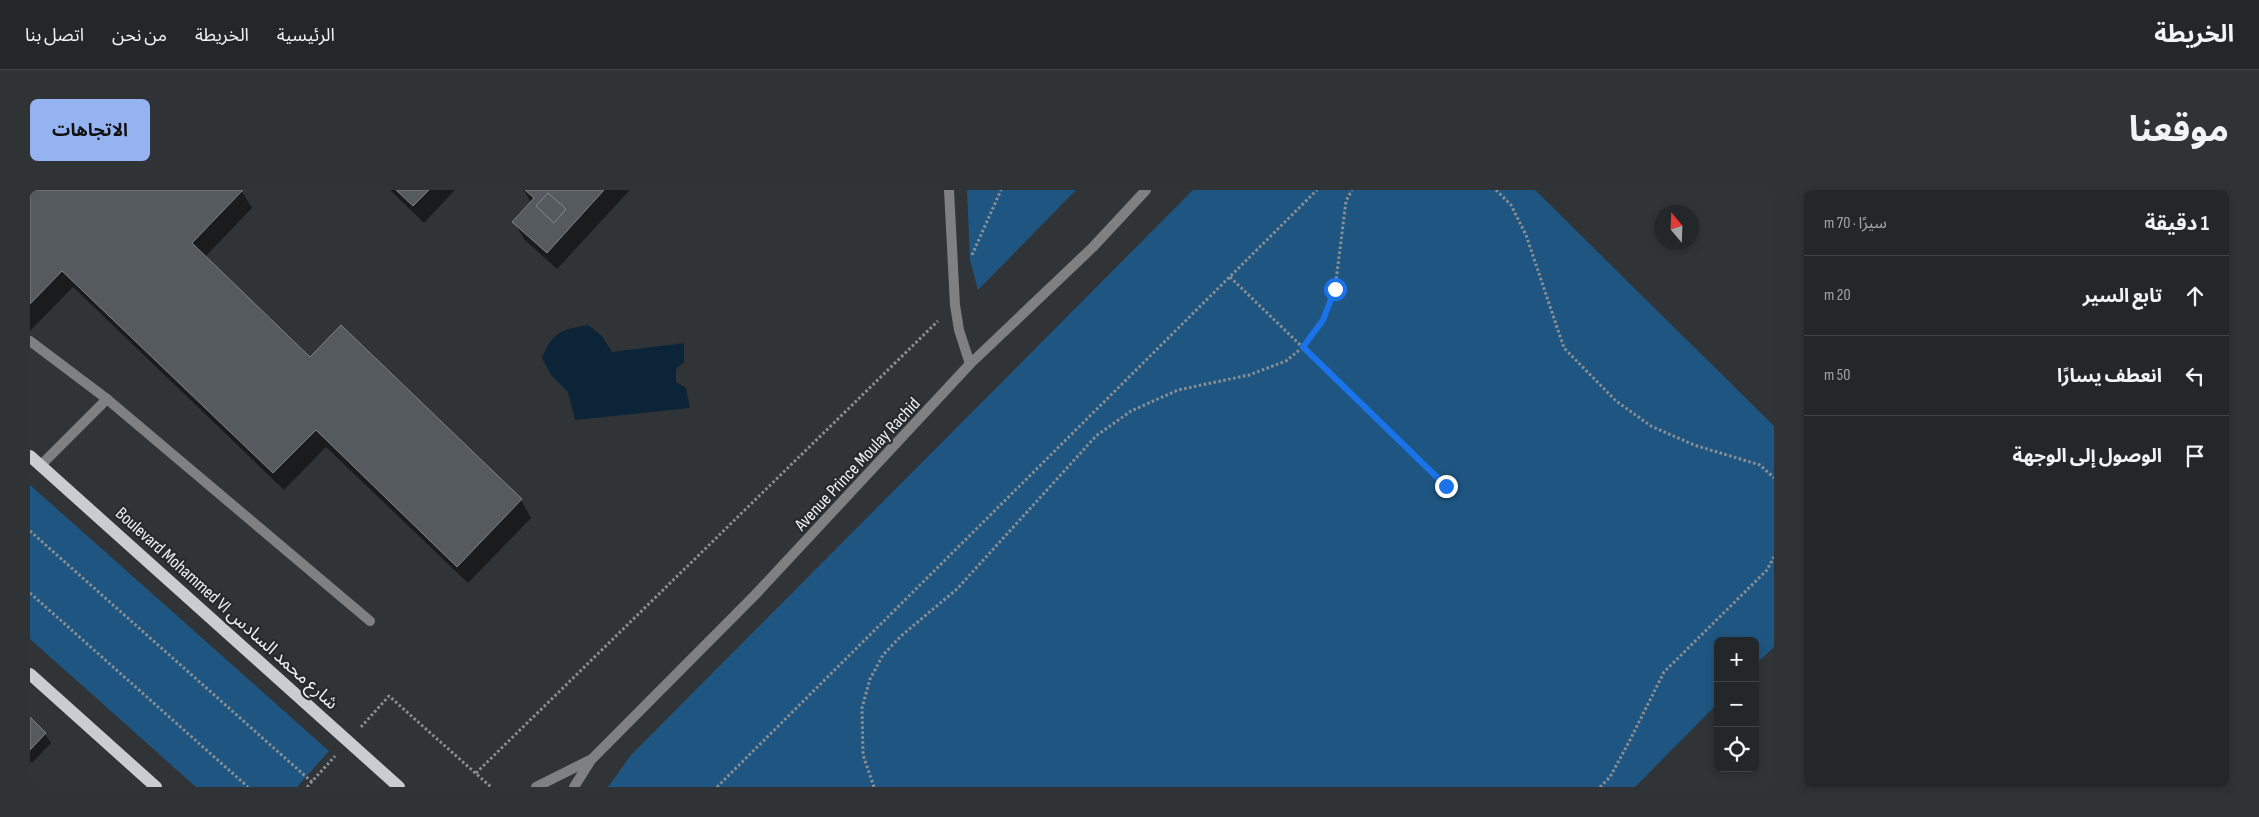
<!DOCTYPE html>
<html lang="ar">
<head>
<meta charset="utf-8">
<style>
	body { margin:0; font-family:"Sofia Sans Condensed","Noto Sans Arabic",sans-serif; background:#303335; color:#f1f3f6; direction:rtl }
	.controls { position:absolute; right:15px; bottom:15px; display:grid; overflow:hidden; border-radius:8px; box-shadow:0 2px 8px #0003 }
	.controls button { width:45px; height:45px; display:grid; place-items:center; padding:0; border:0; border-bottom:1px solid #414446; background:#242729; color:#f1f3f6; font:25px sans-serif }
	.compass { position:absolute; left:1624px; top:15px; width:45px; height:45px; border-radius:50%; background:#242729; box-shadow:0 2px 8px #0003; rotate:341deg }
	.stop { position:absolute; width:15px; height:15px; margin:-11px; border:4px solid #1a73e8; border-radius:50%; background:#fff }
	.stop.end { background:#1a73e8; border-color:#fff; box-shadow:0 1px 5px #0008 }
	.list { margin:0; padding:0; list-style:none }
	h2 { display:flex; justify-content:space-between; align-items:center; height:65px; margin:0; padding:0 20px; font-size:21px }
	h2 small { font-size:16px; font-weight:400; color:#a3a5a8 }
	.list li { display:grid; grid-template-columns:32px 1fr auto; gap:15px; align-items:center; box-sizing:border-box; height:80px; padding:0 20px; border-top:1px solid #414446 }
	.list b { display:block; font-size:19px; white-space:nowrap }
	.list em { font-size:16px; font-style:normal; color:#a3a5a8 }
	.icon { flex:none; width:28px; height:28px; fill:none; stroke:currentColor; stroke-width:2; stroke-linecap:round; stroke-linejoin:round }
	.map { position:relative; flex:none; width:1744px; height:597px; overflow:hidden; direction:ltr; border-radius:8px }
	header { display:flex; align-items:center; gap:30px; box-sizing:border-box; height:70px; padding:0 25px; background:#242729; border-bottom:1px solid #414446 }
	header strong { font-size:24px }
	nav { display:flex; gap:28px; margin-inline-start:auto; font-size:18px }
	.intro { display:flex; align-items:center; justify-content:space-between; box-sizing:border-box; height:120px; padding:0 30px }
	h1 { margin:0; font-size:35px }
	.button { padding:12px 22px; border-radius:8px; background:#95b2f1; color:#111; font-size:18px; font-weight:700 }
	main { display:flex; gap:30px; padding:0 30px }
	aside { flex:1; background:#242729; border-radius:8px; box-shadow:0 2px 8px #0003 }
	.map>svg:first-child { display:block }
	.green { fill:#1e5681 }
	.water { fill:#0c2437 }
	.shadow { fill:#0007 }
	.building { fill:#555a5e; stroke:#7f8388; fill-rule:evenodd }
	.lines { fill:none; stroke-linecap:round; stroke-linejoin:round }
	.path { stroke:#8c8f92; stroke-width:3; stroke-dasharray:2.5 2.5; stroke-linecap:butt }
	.service { stroke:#7e8082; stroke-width:10 }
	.minor { stroke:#7e8082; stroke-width:10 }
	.tertiary { stroke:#7e8082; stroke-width:10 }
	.primary { stroke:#c9cdd1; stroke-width:12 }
	.route { stroke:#1a73e8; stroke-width:6 }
	.labels { text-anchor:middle; stroke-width:4.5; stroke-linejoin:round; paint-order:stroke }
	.street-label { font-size:18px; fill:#f0f3f5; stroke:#262a2d }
</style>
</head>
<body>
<header>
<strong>الخريطة</strong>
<nav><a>الرئيسية</a><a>الخريطة</a><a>من نحن</a><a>اتصل بنا</a></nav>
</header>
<div class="intro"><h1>موقعنا</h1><a class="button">الاتجاهات</a></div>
<main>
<aside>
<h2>1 دقيقة<small>سيرًا · 70 m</small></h2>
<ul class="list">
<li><svg class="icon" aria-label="ahead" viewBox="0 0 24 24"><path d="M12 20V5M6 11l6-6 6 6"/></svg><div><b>تابع السير</b></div><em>20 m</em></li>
<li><svg class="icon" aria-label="left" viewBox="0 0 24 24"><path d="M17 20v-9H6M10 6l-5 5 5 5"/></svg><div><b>انعطف يسارًا</b></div><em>50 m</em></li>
<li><svg class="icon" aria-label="arrive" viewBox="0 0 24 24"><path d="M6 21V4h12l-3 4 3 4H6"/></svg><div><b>الوصول إلى الوجهة</b></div></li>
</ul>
</aside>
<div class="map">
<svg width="1744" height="597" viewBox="0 0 1744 597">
	<rect width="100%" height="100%" fill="#303437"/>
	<!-- green -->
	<g class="green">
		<polygon points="937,0 1046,0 948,100 940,70"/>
		<polygon points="1163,0 1505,0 1744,236 1744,457 1725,475 1725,451 1688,451 1688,513 1605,597 578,597 601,565"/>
		<polygon points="0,295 299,561 267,597 166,597 0,449"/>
	</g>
	<!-- water -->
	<path class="water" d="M 558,135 L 572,146 L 582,162 L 654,153 L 654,172 L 646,179 L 646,192 L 656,198 L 660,218 L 545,230 L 538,202 L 521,185 L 512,168 C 523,142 530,140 558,135 Z"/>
	<!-- shadow -->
	<g class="shadow">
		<polygon points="0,0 211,0 222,18 175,67 280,169 311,137 491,310 501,328 438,393 296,257 254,300 43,97 0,141"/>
		<polygon points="360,0 425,0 394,33"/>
		<polygon points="494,0 600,0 527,79 494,49 484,32 501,13"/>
		<polygon points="0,529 15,544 21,553 2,573 0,571"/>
	</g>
	<!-- building -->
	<g class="building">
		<polygon points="0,0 213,0 162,53 280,167 311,135 492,309 427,377 286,240 243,283 32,81 0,114"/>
		<polygon points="366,0 399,0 383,16"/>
		<path d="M 495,0 L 574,0 L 517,63 L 482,32 L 504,8 ZM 518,3 L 536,19 L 524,33 L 506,16 Z"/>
		<polygon points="518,3 536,19 524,33 506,16"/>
		<polygon points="0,527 16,543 0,560"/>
	</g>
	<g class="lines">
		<!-- path -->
		<g class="path">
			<polyline points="1466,0 1481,15 1496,45 1534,158 1586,211 1621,236 1664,255 1730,275 1744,288"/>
			<polyline points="942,65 971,0"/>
			<polyline points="1200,87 1416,296"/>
			<polyline points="0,341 282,592"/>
			<polyline points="0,403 218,597"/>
			<polyline points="331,537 359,506 461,597"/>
			<polyline points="446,583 908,131"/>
			<polyline points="277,597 305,566"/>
			<polyline points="687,597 1287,0"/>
			<polyline points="844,597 833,565 832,518 840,489 853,465 871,446 927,399 1066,246 1101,221 1148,200 1219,185 1256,171 1273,157 1293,130 1305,99 1316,11 1322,0"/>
			<polyline points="1570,597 1580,587 1599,552 1634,482 1737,380 1744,367"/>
		</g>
		<!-- service -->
		<g class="service">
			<polyline points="0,151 77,209 340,431"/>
			<polyline points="10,276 77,209"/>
		</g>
		<!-- minor -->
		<polyline class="minor" points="919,0 925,115 929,140 940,174"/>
		<!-- tertiary -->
		<g class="tertiary">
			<polyline points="506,597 560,570"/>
			<polyline points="544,597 561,570 725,405 940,174 1063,57 1116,0"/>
		</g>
		<!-- primary -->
		<g class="primary">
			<polyline points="0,266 369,597"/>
			<polyline points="0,484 126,597"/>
		</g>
	</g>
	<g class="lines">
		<!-- route -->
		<polyline class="route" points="1305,99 1293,130 1273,157 1416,296"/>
	</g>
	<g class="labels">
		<!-- street labels -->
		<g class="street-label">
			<text transform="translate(827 274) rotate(-47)" y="6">Avenue Prince Moulay Rachid</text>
			<text transform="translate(197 418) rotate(42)" y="6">Boulevard Mohammed VI شارع محمد السادس</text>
		</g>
	</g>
</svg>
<div class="controls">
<button>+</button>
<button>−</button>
<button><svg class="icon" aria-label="locate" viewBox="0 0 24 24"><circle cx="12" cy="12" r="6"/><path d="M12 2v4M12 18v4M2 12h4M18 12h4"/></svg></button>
</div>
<svg class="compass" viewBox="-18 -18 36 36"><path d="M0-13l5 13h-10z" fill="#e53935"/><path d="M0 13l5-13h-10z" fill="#a3a5a8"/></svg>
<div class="stop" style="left:1305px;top:99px"></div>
<div class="stop end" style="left:1416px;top:296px"></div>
</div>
</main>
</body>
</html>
